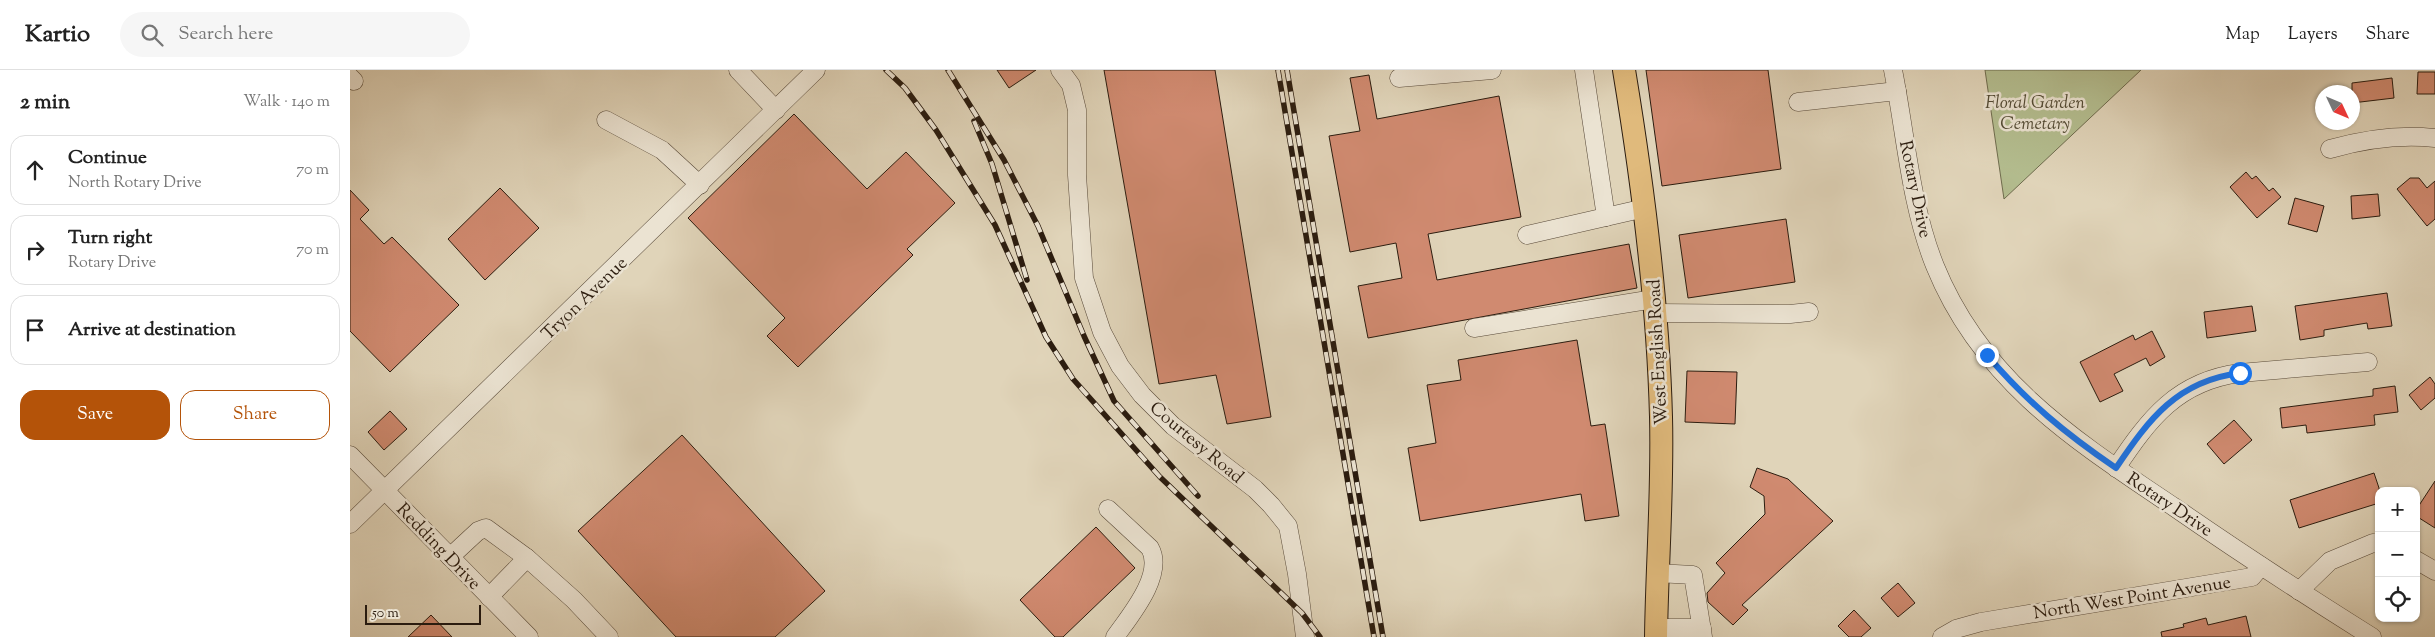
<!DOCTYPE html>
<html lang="en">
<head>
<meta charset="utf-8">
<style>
	body { margin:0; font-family:"Sorts Mill Goudy",serif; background:#f6f6f6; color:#222 }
	.controls { position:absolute; right:15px; bottom:15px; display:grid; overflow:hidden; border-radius:10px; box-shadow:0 1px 4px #0004 }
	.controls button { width:45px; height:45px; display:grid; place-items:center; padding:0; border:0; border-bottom:1px solid #e0e0e0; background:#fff; color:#222; font:25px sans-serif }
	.compass { position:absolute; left:1965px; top:15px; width:45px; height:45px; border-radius:50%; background:#fff; box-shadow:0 1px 4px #0004; rotate:134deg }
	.scale { position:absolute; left:15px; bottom:12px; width:116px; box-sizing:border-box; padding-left:5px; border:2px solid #2b1c0f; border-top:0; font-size:14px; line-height:18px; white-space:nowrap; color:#2b1c0f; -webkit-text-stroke:4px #ebe3d2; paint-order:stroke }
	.stop { position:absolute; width:15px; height:15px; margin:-11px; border:4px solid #1a73e8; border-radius:50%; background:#fff }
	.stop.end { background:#1a73e8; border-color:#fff; box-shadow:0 1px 5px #0008 }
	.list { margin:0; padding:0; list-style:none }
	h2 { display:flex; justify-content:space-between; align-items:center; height:65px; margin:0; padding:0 20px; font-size:21px }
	h2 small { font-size:16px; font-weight:400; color:#767676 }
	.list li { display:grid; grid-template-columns:32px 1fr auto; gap:15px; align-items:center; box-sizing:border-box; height:70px; margin:0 10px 10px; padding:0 10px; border:1px solid #e0e0e0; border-radius:15px }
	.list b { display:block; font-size:19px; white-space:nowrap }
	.list p { margin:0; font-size:16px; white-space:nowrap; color:#767676 }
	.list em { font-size:16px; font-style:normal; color:#767676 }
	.actions { display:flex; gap:10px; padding:15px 20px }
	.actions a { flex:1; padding:11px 0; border:1px solid #b45309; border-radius:15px; text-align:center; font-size:18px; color:#b45309 }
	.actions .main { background:#b45309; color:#fff }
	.icon { flex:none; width:28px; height:28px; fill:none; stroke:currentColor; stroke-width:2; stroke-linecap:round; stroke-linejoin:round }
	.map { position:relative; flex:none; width:2085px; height:567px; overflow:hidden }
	header { display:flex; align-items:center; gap:30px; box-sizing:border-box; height:70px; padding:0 25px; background:#fff; border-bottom:1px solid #e0e0e0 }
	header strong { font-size:24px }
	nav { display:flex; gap:28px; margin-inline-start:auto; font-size:18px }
	.search { width:350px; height:45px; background:#f6f6f6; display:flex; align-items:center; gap:12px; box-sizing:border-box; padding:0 18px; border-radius:28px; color:#767676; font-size:19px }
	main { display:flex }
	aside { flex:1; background:#fff }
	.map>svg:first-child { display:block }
	.green { fill:#b3bc8e; stroke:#6f6c4e }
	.building { fill:#d08a70; stroke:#2b1c0f }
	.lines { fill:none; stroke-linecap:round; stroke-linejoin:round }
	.minor-casing { stroke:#584a3a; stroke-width:19 }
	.major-casing { stroke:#2b1c0f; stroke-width:24 }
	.minor { stroke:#ebe3d2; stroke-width:18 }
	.major { stroke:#e0ba7c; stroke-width:22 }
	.rail-casing { stroke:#2b1c0f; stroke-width:5.5 }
	.rail { stroke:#ebe3d2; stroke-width:4; stroke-dasharray:11; stroke-linecap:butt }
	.route { stroke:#1a73e8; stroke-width:6 }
	.labels { text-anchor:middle; stroke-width:5; stroke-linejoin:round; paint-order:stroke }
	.park-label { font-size:18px; font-style:italic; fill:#544c35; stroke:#ebe3d2 }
	.street-label { font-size:18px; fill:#2b1c0f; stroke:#ebe3d2 }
</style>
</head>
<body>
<header>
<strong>Kartio</strong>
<div class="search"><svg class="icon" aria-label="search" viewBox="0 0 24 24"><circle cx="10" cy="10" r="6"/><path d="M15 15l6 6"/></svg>Search here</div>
<nav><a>Map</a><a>Layers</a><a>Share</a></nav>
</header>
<main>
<aside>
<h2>2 min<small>Walk · 140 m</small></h2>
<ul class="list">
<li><svg class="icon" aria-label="ahead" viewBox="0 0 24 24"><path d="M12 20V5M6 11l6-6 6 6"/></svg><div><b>Continue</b><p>North Rotary Drive</p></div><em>70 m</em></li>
<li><svg class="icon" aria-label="right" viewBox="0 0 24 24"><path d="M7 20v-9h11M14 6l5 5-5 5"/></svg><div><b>Turn right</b><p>Rotary Drive</p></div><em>70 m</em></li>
<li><svg class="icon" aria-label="arrive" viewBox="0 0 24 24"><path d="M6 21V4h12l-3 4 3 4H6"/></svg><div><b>Arrive at destination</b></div></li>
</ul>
<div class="actions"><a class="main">Save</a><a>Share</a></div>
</aside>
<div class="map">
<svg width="2085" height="567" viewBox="0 0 2085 567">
	<rect width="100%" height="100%" fill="#e0d4b9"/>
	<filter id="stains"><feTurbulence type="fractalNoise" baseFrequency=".004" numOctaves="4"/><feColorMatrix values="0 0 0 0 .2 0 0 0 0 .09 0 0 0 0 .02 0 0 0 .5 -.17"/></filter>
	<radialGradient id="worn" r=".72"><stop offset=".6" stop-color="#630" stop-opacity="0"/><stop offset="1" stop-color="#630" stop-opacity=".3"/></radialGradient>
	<!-- green -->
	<polygon class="green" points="1635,0 1791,0 1654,129"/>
	<!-- building -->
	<g class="building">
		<polygon points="647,0 686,0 659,18"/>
		<polygon points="754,0 865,0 921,347 877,354 866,305 809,314"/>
		<polygon points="1296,0 1418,0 1431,99 1312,116"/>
		<polygon points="2068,2 2085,2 2085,24 2067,24"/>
		<polygon points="1019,5 1027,49 1149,26 1171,147 1078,164 1087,210 1279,174 1287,218 1018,268 1008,216 1052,208 1046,173 1000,182 979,66 1010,61 1000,8"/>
		<polygon points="2042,8 2044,28 2002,33 2002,13"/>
		<polygon points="444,44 517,119 556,82 605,133 557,179 563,185 448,297 417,266 435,248 338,148"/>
		<polygon points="1896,102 1902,109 1906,106 1919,121 1923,118 1931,127 1907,148 1880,117"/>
		<polygon points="2060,108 2069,108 2077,118 2085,111 2085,149 2077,156 2047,119"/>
		<polygon points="150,118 189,158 135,210 98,169"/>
		<polygon points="0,120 19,140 10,149 34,174 42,167 109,235 40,302 0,261"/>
		<polygon points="2028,124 2030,146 2002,149 2001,126"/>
		<polygon points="1945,128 1974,136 1967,162 1938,154"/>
		<polygon points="1436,149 1445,212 1338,228 1329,165"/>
		<polygon points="2037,223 2042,256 2018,259 2017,253 1974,260 1974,266 1950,270 1945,236"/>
		<polygon points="1902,236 1906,261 1857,268 1854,242"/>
		<polygon points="1802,261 1815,287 1800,296 1796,288 1764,304 1773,321 1750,332 1730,292 1783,265 1785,270"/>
		<polygon points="1227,270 1241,356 1255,354 1269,446 1235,451 1231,424 1070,451 1058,378 1086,373 1077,315 1111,310 1108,290"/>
		<polygon points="1337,301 1387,302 1385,354 1335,352"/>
		<polygon points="2080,307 2085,314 2085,328 2071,340 2059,325"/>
		<polygon points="2045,316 2048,342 2024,345 2025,355 1957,363 1956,355 1932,358 1930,338 2023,326 2023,319"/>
		<polygon points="40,341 57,359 34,380 18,362"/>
		<polygon points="1884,350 1902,370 1874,394 1857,374"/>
		<polygon points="332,365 475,521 425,567 326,567 228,461"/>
		<polygon points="1407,398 1438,409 1483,451 1392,535 1398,540 1383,555 1358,532 1357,523 1375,503 1366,493 1415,444 1414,426 1400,417"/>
		<polygon points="2024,403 2029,418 2029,433 1949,458 1940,430"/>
		<polygon points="2085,411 2085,458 2066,446 2066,440"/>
		<polygon points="746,457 785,498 713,567 705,567 670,530"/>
		<polygon points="1548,513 1565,533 1548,547 1531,528"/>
		<polygon points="1504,540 1521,558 1511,567 1499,567 1488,556"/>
		<polygon points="81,545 102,567 58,567"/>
		<polygon points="1896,546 1901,567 1812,567 1811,562 1834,557 1833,554 1856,548 1858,555"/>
	</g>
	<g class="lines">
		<defs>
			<g id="minor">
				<polyline points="388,0 426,40"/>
				<polyline points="710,0 721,15 727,40 727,105 734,208 752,262 770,296 792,325 823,356 905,419 921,435 938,456 947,504 955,567"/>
				<polyline points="1234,0 1256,147"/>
				<path d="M 1543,0 C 1556,65 1560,134 1585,196 C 1632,312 1726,371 1824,437 C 1889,482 1955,525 2022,567"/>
				<polyline points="0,7 4,11"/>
				<polyline points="1049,8 1142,0"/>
				<polyline points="1448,32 1547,21"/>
				<polyline points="256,50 312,80 350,115"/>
				<path d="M 1980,79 C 2015,69 2048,64 2085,68"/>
				<polyline points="1177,165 1295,138"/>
				<polyline points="1305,243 1440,244 1459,242"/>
				<polyline points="1124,258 1304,229"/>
				<polyline points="0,385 179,567"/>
				<path d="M 1766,398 C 1799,349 1827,311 1890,303 L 2018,292"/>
				<path d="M 758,439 L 800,478 C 815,505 779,547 765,567"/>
				<polyline points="0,454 466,0"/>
				<polyline points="100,487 128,461 136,458 177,488"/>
				<polyline points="2066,490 2085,501"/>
				<polyline points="1307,503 1343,505 1353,567"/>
				<polyline points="1949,521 1980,491 2023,473 2029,474"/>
				<polyline points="139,527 177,488 224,530 259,567"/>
				<polyline points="1306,558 1352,558"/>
				<polyline points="1592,567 1606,559 1631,552 1902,507 1911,496"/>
			</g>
			<path id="major" d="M 1274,0 C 1293,115 1308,230 1311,347 C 1313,420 1307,494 1306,567"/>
		</defs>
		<!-- minor casing -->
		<use href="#minor" class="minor-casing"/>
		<!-- major casing -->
		<use href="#major" class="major-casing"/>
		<!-- minor -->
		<use href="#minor" class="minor"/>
		<!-- major -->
		<use href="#major" class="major"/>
		<defs>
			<g id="rail">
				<polyline points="536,0 555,18 586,60 645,155 696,267 723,309 810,407 952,543 970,567"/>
				<polyline points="598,0 654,90 688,156 734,266 764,331 848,426"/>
				<polyline points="928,0 1024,567"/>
				<polyline points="937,0 1033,567"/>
				<polyline points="624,51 642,94 677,210"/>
			</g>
		</defs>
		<!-- rail casing -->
		<use href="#rail" class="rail-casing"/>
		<!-- rail -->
		<use href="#rail" class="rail"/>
	</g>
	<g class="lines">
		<!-- route -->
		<path class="route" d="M 1637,285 C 1677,332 1716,364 1766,398 C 1799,349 1827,311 1890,303"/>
	</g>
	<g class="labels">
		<!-- park labels -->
		<g class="park-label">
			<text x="1685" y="38">Floral Garden<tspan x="1685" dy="21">Cemetary</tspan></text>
		</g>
		<!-- street labels -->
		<g class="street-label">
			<text transform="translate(1566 119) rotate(78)" y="6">Rotary Drive</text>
			<text transform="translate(234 228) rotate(-44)" y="6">Tryon Avenue</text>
			<text transform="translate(1307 282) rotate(-93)" y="6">West English Road</text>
			<text transform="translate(847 372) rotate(40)" y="6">Courtesy Road</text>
			<text transform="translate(1820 434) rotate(34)" y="6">Rotary Drive</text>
			<text transform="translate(89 476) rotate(46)" y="6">Redding Drive</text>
			<text transform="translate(1782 527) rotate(-9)" y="6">North West Point Avenue</text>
		</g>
	</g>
	<rect width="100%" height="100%" filter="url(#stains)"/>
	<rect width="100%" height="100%" fill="url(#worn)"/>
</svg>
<div class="controls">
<button>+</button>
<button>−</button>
<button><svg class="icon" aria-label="locate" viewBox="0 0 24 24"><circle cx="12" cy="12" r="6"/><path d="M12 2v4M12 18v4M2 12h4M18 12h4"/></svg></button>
</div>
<svg class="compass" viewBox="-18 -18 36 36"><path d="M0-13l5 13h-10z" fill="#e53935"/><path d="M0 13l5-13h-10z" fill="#767676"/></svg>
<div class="scale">50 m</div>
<div class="stop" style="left:1890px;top:303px"></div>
<div class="stop end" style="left:1637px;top:285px"></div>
</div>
</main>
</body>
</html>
